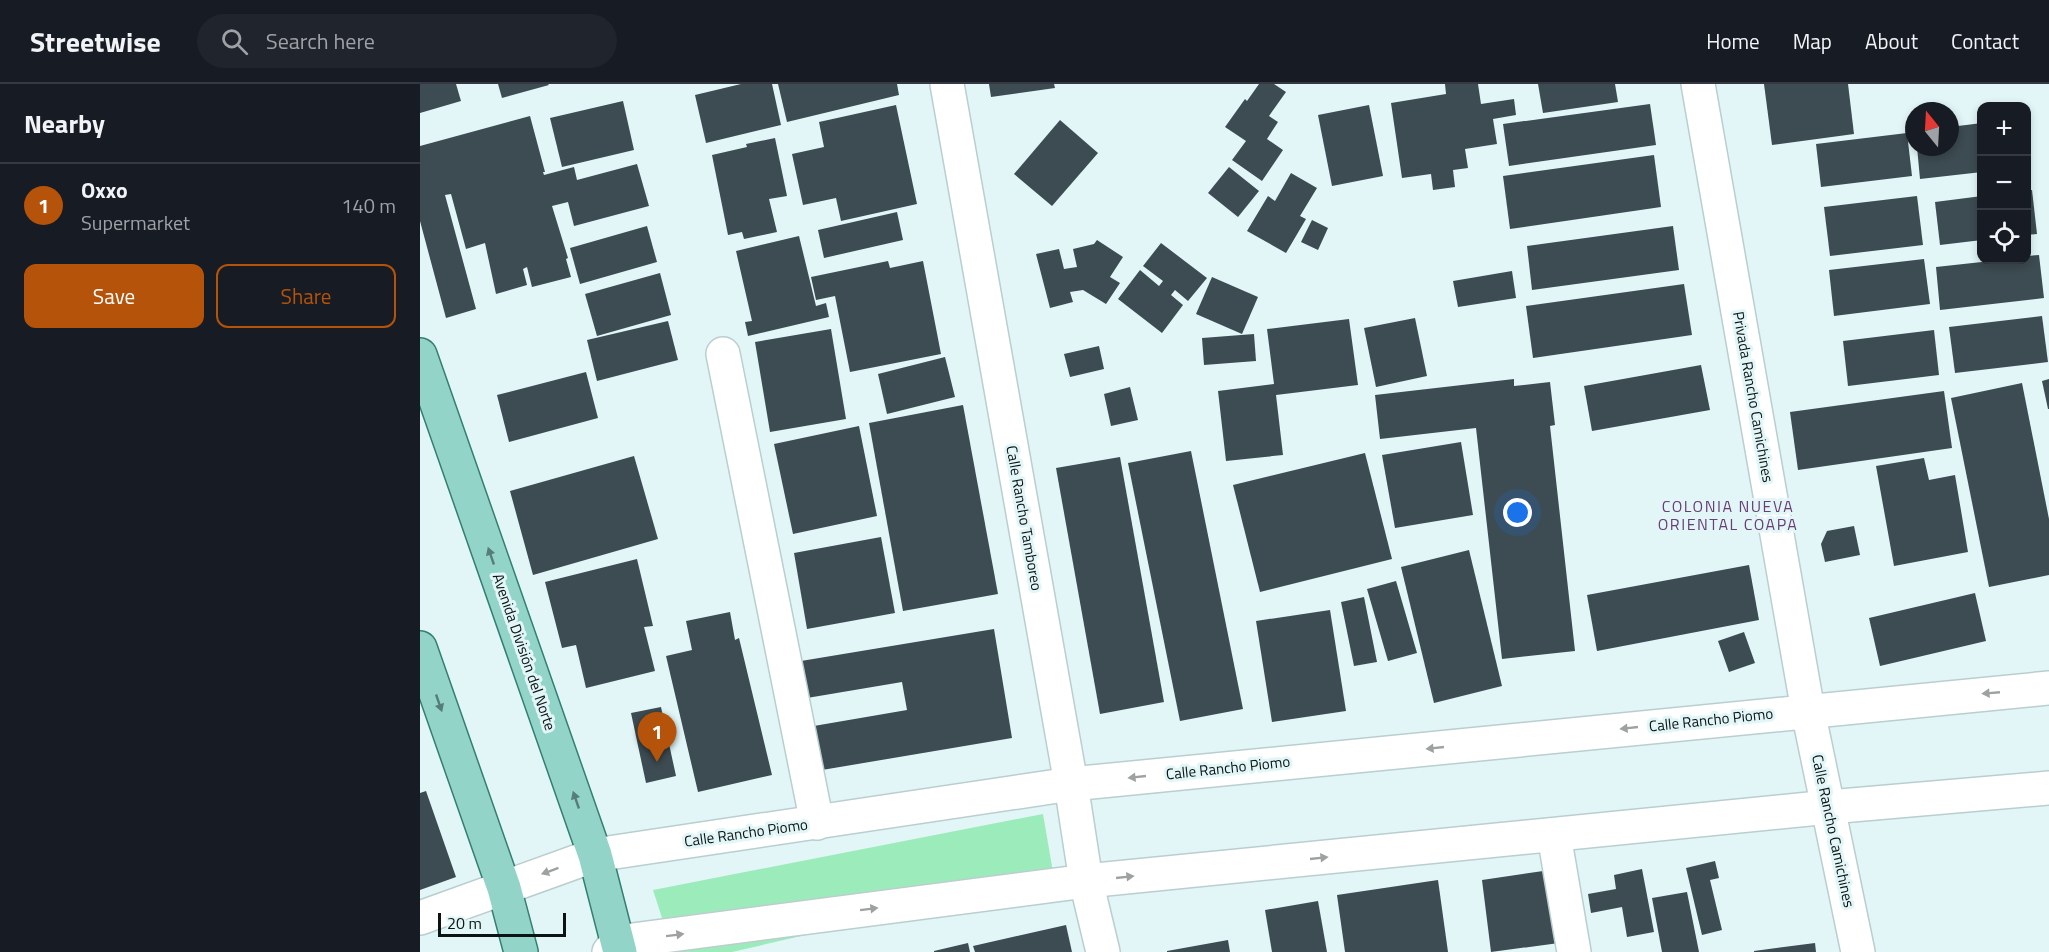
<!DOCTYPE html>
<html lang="en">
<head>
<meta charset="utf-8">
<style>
	body { margin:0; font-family:"Titillium Web",sans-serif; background:#20242c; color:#f1f3f6 }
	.controls { position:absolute; right:18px; top:18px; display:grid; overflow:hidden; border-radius:12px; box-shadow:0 3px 9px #0003 }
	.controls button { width:54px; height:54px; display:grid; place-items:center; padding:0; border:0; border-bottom:2px solid #363941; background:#171b24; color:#f1f3f6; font:30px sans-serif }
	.compass { position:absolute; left:1485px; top:18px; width:54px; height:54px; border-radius:50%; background:#171b24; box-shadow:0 3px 9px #0003; rotate:342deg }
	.scale { position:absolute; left:18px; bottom:15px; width:128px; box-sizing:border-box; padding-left:6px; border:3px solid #0c1314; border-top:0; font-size:16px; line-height:21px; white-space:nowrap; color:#0c1314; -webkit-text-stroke:4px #e2f6f8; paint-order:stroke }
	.you { position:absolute; left:1098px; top:429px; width:21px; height:21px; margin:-15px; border:4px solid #fff; border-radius:50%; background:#1a73e8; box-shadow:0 0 0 9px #1a73e833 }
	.badge { display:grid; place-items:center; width:39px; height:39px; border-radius:50%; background:#b45309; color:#fff; font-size:20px; font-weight:700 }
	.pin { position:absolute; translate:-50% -50px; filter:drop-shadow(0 2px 3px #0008) }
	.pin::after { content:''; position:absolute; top:32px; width:21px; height:18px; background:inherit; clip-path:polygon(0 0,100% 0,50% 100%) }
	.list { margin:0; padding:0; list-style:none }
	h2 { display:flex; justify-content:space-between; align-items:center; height:78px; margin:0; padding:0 24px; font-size:26px }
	h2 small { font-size:20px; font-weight:400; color:#9ea1a6 }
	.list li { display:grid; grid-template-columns:39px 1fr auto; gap:18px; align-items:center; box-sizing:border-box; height:84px; padding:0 24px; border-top:2px solid #363941 }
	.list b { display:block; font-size:22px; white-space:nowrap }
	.list p { margin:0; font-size:20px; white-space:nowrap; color:#9ea1a6 }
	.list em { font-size:20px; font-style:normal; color:#9ea1a6 }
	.actions { display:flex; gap:12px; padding:18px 24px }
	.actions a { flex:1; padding:14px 0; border:2px solid #b45309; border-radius:12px; text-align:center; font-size:21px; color:#b45309 }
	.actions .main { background:#b45309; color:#fff }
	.icon { flex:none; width:33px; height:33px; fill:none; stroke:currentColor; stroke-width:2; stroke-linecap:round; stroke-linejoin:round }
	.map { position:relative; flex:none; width:1629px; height:868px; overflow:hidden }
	header { display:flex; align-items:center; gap:36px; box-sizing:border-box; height:84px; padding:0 30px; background:#171b24; border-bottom:2px solid #363941 }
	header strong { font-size:28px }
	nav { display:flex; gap:33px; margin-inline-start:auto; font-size:21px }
	.search { width:420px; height:54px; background:#20242c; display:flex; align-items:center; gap:15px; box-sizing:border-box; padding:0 21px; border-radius:33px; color:#9ea1a6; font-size:22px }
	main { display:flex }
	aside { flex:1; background:#171b24 }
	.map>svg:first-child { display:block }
	.green { fill:#9cecbb }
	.building { fill:#3d4c52 }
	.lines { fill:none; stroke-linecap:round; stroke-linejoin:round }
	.minor-casing { stroke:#baced0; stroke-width:36 }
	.major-casing { stroke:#347e72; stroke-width:36 }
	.minor { stroke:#fff; stroke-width:33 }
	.major { stroke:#92d4c8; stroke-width:33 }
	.oneway { fill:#567d77 }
	.oneway2 { fill:#9ea1a1 }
	.labels { text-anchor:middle; stroke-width:6; stroke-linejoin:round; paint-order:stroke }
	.street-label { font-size:15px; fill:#0c1314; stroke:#e2f6f8 }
	.neighbourhood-label { font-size:16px; letter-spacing:1.5px; fill:#693e74; stroke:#e2f6f8 }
</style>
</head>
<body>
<header>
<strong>Streetwise</strong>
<div class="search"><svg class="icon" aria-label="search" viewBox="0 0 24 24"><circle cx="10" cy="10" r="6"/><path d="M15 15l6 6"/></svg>Search here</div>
<nav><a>Home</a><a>Map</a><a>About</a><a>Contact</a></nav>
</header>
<main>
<aside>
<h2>Nearby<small></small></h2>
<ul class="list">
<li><span class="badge">1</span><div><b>Oxxo</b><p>Supermarket</p></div><em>140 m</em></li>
</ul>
<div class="actions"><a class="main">Save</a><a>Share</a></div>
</aside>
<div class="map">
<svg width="1629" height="868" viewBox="0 0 1629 868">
	<rect width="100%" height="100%" fill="#e2f6f8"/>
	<!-- green -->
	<polygon class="green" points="623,730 634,794 312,868 253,868 233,806"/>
	<!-- building -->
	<g class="building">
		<polygon points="0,0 36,0 41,17 0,29"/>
		<polygon points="78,0 128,0 129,1 82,14"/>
		<polygon points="321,0 352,0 361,41 286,59 275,11"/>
		<polygon points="358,0 477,0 479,11 367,38"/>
		<polygon points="569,0 634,0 635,4 571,13"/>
		<polygon points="839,0 854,0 866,8 849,32 858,38 847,55 863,66 842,97 812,76 826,57 805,43 825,15 827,17"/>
		<polygon points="1025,0 1058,0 1061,20 1094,15 1096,31 1073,35 1077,60 1045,65 1048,84 1033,86 1035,103 1013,106 1011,90 982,94 971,19 1026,10"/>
		<polygon points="1118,0 1195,0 1198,18 1123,29"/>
		<polygon points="1344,0 1428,0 1434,50 1352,61"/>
		<polygon points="203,17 214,66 142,83 130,34"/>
		<polygon points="1230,20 1236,61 1089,82 1083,40"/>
		<polygon points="476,21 497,120 421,137 416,114 383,121 372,70 404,63 399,38"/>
		<polygon points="949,21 963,92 912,102 898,31"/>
		<polygon points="110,32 125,88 123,88 124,91 154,83 157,96 217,80 229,122 154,142 148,118 132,122 148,174 146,175 151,193 112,203 107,183 103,185 107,201 76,210 65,159 46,165 31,110 25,111 56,225 26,234 0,137 0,62"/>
		<polygon points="640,36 678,69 632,122 594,90"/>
		<polygon points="1562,39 1562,88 1500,95 1497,63 1530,63 1530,43"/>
		<polygon points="1487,49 1492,92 1401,103 1396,60"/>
		<polygon points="355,54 367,112 349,115 357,148 324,155 322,148 308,151 292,71 327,63 326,60"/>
		<polygon points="1234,71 1241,123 1090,145 1083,92"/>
		<polygon points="809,83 839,107 818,133 788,109"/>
		<polygon points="871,89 897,104 880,132 886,135 866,169 827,147 848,112 855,117"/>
		<polygon points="1612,106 1617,150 1606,151 1606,107"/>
		<polygon points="1497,112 1503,161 1410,172 1404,123"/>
		<polygon points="1562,112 1562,156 1520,161 1515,118"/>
		<polygon points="477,128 483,156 404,174 398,146"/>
		<polygon points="892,136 908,144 898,166 881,158"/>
		<polygon points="227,142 237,178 160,200 150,164"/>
		<polygon points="1253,142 1259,186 1112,206 1107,162"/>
		<polygon points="379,152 396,222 406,219 409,233 328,252 325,238 332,237 316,167"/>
		<polygon points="677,156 703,173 690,193 700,199 686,220 663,206 650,208 653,218 630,224 616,170 639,165 644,185 657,183 653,165 674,160"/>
		<polygon points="741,159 787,194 768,217 755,206 751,211 763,221 742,249 698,215 720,186 739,202 743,197 723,182"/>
		<polygon points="1619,171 1624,214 1520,226 1516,183 1580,176 1606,176 1606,172"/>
		<polygon points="1504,175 1510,220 1414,232 1409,186"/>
		<polygon points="468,177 470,184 503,177 521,270 430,288 415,212 396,216 391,193"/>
		<polygon points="1092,187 1096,214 1038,223 1033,197"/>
		<polygon points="240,189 251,231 177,252 165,210"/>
		<polygon points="792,193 838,213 822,250 776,230"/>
		<polygon points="1264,200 1272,251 1113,274 1106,222"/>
		<polygon points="1622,232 1628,278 1535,289 1529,243"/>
		<polygon points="995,234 1007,292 956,303 944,244"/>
		<polygon points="929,235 938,301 856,311 863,371 806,377 798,307 854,300 847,245"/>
		<polygon points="248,237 258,276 177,297 167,256"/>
		<polygon points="411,245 426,335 350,348 335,258"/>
		<polygon points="1514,246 1519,291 1428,302 1423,257"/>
		<polygon points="834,250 836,277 784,281 782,254"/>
		<polygon points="679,262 684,285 650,293 644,270"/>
		<polygon points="525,273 535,313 467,330 458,290"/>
		<polygon points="1281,281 1290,326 1172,347 1164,302"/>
		<polygon points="166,288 178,334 89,358 77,311"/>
		<polygon points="1094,295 1094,302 1130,298 1135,341 1130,342 1155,567 1082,575 1056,344 960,355 955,311"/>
		<polygon points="1629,295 1629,325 1628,325 1622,297"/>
		<polygon points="1602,299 1629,435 1629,491 1569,503 1531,314"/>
		<polygon points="710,303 718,336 691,342 684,310"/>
		<polygon points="1524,307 1532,364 1378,386 1370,328"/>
		<polygon points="543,321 578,510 483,527 449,339"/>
		<polygon points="439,342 457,432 373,450 354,360"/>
		<polygon points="1041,358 1053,431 975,444 962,371"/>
		<polygon points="771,367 823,625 760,637 708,379"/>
		<polygon points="945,369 972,475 840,508 813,401"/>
		<polygon points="214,372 238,455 113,491 90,407"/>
		<polygon points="700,373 744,618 680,630 636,384"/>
		<polygon points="1504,374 1509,396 1535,391 1548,468 1474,482 1456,382"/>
		<polygon points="1434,442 1440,471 1405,478 1401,460 1407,447"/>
		<polygon points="461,453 475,529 387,545 374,469"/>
		<polygon points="1049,466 1082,602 1014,619 981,483"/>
		<polygon points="217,475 233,542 224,543 235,587 166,604 156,561 142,564 125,498"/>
		<polygon points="1329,481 1339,536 1177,567 1167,511"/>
		<polygon points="976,497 997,569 968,577 947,505"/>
		<polygon points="1555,509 1566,557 1460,582 1449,534"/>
		<polygon points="944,513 957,578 934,582 921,518"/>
		<polygon points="910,526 926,627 852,638 836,537"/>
		<polygon points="310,528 315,556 319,554 352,691 278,708 246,572 272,566 266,537"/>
		<polygon points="574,545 592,654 396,687 388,643 487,626 482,598 387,614 381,577"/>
		<polygon points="1324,548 1335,579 1309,588 1298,557"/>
		<polygon points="241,623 256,692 226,699 211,629"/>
		<polygon points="6,707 36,793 0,806 0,709"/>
		<polygon points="1295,777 1299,794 1290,796 1302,846 1282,851 1266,784"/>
		<polygon points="1222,785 1234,848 1207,853 1202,823 1171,829 1168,810 1196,805 1194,791"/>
		<polygon points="1130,786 1139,859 1071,868 1062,796"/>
		<polygon points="1018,796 1028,868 925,868 917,811"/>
		<polygon points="1267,808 1279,868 1242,868 1232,814"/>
		<polygon points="898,817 907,868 852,868 845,826"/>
		<polygon points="646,841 652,868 555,868 553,862"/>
		<polygon points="808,856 810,868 747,868 747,867"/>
		<polygon points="548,859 550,868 514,868 514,867"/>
		<polygon points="1395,859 1396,868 1334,868 1334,867"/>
	</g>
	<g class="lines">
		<defs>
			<g id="minor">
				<polyline points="527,0 651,700 666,797 683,868"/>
				<polyline points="1278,0 1388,627 1438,868"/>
				<polyline points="303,270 397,739"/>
				<polyline points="1134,751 1154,868"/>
				<polyline points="0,834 175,771 651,700 1629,604"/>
				<polyline points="189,868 197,858 666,797 1409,723 1629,704"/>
			</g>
			<g id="major">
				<polyline points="0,271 175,771 200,868"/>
				<polyline points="0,564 84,804 101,868"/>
			</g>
		</defs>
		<!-- minor casing -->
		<use href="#minor" class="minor-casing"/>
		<!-- major casing -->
		<use href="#major" class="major-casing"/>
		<!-- minor -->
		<use href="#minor" class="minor"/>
		<!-- major -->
		<use href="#major" class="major"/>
	</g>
	<!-- one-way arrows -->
	<defs><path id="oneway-solid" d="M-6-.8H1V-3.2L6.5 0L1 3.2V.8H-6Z" transform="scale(1.5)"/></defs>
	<g class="oneway">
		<use href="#oneway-solid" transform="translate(71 472) rotate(-109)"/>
		<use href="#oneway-solid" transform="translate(19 619) rotate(71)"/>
		<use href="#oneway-solid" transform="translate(156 716) rotate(-109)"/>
	</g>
	<g class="oneway2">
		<use href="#oneway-solid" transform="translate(1571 609) rotate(175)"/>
		<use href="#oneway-solid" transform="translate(1209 644) rotate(174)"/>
		<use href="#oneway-solid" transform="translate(1015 664) rotate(174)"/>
		<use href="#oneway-solid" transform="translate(717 693) rotate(174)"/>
		<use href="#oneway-solid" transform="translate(899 774) rotate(-6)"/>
		<use href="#oneway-solid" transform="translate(130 787) rotate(160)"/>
		<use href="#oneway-solid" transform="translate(705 793) rotate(-6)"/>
		<use href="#oneway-solid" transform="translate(449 825) rotate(-7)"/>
		<use href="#oneway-solid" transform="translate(255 851) rotate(-7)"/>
	</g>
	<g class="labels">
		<!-- street labels -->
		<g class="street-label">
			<text transform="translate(1333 313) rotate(80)" y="5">Privada Rancho Camichines</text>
			<text transform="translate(604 434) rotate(80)" y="5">Calle Rancho Tamboreo</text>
			<text transform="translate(104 568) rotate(71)" y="5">Avenida División del Norte</text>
			<text transform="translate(1291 636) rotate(-6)" y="5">Calle Rancho Piomo</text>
			<text transform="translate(808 684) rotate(-6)" y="5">Calle Rancho Piomo</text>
			<text transform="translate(1413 747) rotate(78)" y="5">Calle Rancho Camichines</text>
			<text transform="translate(326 749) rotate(-8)" y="5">Calle Rancho Piomo</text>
		</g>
		<!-- neighbourhood labels -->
		<g class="neighbourhood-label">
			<text x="1308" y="428">COLONIA NUEVA<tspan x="1308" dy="18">ORIENTAL COAPA</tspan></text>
		</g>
	</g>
</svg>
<div class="controls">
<button>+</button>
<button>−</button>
<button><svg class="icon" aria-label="locate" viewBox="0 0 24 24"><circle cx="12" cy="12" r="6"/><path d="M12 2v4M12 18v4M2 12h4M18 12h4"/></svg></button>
</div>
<svg class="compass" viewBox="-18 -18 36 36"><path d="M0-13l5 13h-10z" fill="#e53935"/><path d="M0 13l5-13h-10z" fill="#9ea1a6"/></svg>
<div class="scale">20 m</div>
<div class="you"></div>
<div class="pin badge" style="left:237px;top:678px">1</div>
</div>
</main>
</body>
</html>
